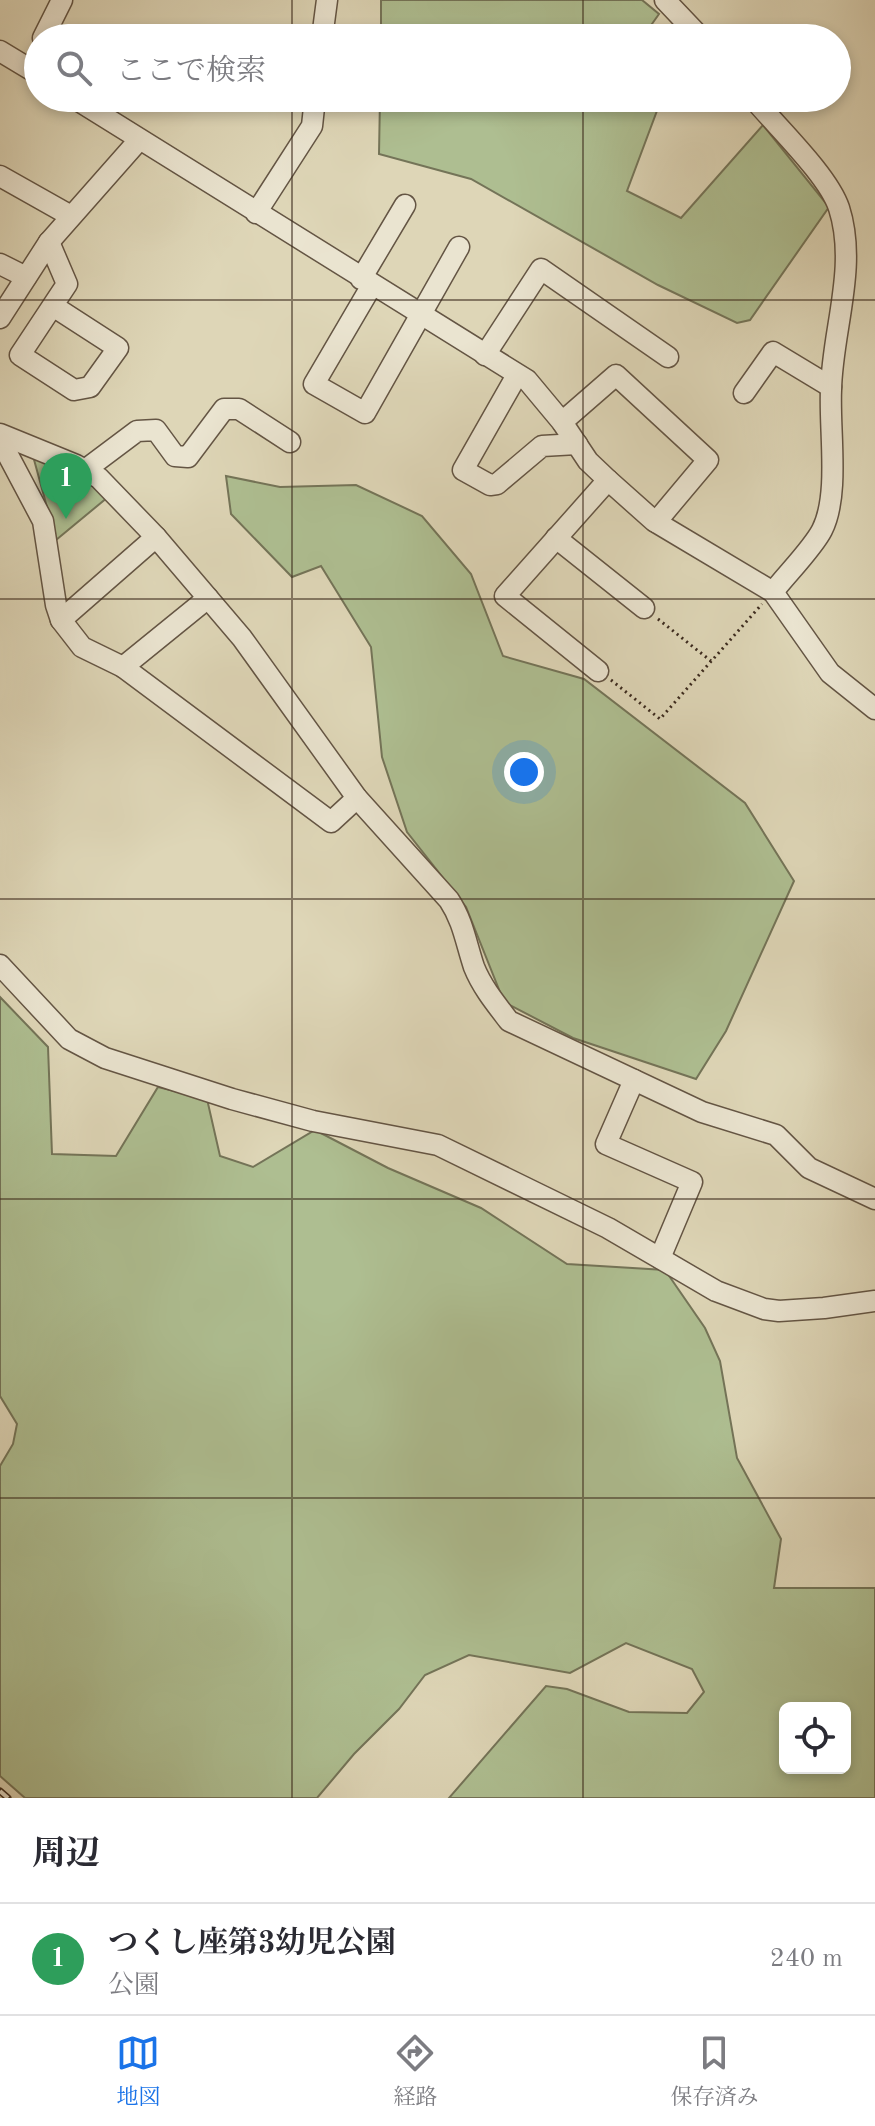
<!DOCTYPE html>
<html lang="ja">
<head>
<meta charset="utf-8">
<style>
	body { margin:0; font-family:"Old Standard TT","Noto Serif JP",serif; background:#f2f2f3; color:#2b2b33 }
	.controls { position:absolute; right:24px; bottom:24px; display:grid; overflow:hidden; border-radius:12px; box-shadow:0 4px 12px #0003 }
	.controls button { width:72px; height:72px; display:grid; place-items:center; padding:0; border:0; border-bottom:2px solid #e1e1e2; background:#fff; color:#2b2b33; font:40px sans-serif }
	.you { position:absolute; left:524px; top:772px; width:28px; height:28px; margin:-20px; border:6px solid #fff; border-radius:50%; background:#1a73e8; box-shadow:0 0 0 12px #1a73e833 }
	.badge { display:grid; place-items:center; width:52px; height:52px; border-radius:50%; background:#1a73e8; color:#fff; font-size:26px; font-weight:700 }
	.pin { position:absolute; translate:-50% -66px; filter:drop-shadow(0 2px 4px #0008) }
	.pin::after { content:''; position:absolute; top:42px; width:28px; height:24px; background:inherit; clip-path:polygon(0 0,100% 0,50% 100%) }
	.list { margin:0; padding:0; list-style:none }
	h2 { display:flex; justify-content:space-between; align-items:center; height:104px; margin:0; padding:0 32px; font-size:34px }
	h2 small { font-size:26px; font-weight:400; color:#7c7c81 }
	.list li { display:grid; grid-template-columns:52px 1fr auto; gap:24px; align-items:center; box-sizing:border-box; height:112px; padding:0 32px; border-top:2px solid #e1e1e2 }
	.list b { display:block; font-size:30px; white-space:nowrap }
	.list p { margin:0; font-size:26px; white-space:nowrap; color:#7c7c81 }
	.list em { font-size:26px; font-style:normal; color:#7c7c81 }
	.icon { flex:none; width:44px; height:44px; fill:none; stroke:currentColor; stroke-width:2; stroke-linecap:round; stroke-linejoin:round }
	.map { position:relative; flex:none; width:875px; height:1798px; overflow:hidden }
	.search { position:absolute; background:#fff; box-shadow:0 4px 12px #0003; left:24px; right:24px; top:24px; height:88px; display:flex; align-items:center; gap:20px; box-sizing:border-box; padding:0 28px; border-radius:44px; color:#7c7c81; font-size:30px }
	.sheet { height:216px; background:#fff }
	nav { display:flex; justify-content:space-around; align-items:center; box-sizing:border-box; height:112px; border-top:2px solid #e1e1e2; background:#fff; font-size:22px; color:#7c7c81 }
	nav a { display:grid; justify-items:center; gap:4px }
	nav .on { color:#1a73e8 }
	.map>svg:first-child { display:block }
	.green { fill:#aebe91; stroke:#747458; stroke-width:2; fill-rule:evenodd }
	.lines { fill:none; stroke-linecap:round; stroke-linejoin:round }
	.minor-casing { stroke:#645544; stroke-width:23 }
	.path { stroke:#3b2a1e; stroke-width:3; stroke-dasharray:2 4; stroke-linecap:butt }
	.minor { stroke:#eae4d0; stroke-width:20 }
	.rail-casing { stroke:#3b2a1e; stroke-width:7 }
	.rail { stroke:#eae4d0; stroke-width:4; stroke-dasharray:12; stroke-linecap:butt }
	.grid { fill:none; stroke:#3b2a1e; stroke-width:2; stroke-opacity:0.55 }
</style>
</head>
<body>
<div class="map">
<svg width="875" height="1798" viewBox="0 0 875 1798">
	<rect width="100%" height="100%" fill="#ded6b7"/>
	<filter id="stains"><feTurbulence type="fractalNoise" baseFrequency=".0025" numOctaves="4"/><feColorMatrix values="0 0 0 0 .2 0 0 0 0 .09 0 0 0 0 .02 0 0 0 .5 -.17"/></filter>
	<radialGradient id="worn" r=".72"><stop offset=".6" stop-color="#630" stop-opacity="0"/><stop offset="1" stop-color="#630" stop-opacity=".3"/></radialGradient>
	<!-- green -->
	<g class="green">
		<polygon points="381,0 642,0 659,14 642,38 381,38"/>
		<polygon points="380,98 636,98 658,108 627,191 681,218 763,125 829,207 750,320 737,323 658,285 471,179 379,154"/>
		<polygon points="33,456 76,473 108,497 56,540"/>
		<polygon points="226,476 280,487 356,485 422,516 471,574 503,656 584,679 745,803 794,881 726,1031 696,1079 573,1038 504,1002 466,907 407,832 382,757 371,647 321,566 292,577 231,514"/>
		<path d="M 0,997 L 48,1047 L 52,1154 L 116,1156 L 158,1087 L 207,1099 L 220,1156 L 253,1167 L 315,1130 L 388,1168 L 481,1208 L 567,1264 L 665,1270 L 705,1328 L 720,1361 L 737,1458 L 781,1539 L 774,1588 L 875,1588 L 875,1798 L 449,1798 L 546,1686 L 567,1689 L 629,1712 L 687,1713 L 704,1692 L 692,1669 L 626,1643 L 570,1673 L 469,1655 L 425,1675 L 399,1709 L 354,1754 L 317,1798 L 25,1798 L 0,1776 L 0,1466 L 13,1444 L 17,1424 L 0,1396 ZM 785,1708 L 845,1708 L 845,1768 L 785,1768 Z"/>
	</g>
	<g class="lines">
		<defs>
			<g id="minor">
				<polyline points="665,0 701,38"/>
				<polyline points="43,38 62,0"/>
				<polyline points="322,38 327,0"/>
				<polyline points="0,51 38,74"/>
				<polyline points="74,98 527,380 562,422 588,461 608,480 654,521 773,592 830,673 875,709"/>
				<path d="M 753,98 C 777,127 828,175 839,208 C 858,267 832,331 831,390 C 829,430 840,495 822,530 C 813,548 786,575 773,592"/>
				<polyline points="0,176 71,216"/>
				<polyline points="256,213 312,126 315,98"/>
				<polyline points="49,242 67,284 20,355 74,390 90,387 118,348 53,306"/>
				<polyline points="0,264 26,277"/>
				<polyline points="361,279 405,205"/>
				<polyline points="372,285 314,384 365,413 459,247"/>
				<polyline points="0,318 49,242 139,140"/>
				<polyline points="485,355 541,269 668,357"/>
				<polyline points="517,375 463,470 490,485 497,484 542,446 577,444"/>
				<polyline points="744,393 773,352 831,387"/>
				<polyline points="562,422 616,375 708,460 656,522"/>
				<path d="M 0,434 L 76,465 L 99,478 L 156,537 L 242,638 L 357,798 L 449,900 C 463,921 466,943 474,967 C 482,987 496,1004 509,1021 L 702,1112 L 776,1135 L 809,1168 L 875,1199"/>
				<polyline points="0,440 43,521 56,605 61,620 82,647 123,667 331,822 357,798"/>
				<polyline points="85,470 137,431 156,430 175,456 188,457 224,409 239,409 290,442"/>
				<polyline points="556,538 644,608"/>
				<polyline points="61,620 156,537"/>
				<polyline points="123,667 208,598"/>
				<polyline points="598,671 505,596 608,480"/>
				<polyline points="0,965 69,1039 105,1058 232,1099 313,1121 438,1145 608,1228 716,1291 764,1309 779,1311 824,1308 875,1301"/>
				<polyline points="634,1080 606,1144 692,1182 660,1258"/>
			</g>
		</defs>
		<!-- minor casing -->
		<use href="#minor" class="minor-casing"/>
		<!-- path -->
		<g class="path">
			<polyline points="658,619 711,661"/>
			<polyline points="611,680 660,719 762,604"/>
		</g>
		<!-- minor -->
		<use href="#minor" class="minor"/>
		<defs>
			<polyline id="rail" points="0,1791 8,1798"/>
		</defs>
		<!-- rail casing -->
		<use href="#rail" class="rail-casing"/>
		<!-- rail -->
		<use href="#rail" class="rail"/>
	</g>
	<!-- grid -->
	<path class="grid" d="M 292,0 L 292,38M 583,0 L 583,38M 292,98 L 292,1798M 583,98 L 583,1798M 0,300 L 875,300M 0,599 L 875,599M 0,899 L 875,899M 0,1199 L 875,1199M 0,1498 L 875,1498"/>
	<rect width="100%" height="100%" filter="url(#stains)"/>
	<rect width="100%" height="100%" fill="url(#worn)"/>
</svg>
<div class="controls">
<button><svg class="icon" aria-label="locate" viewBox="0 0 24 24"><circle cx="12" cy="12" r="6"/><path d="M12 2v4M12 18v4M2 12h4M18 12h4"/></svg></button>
</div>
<div class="you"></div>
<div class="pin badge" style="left:66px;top:519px;background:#2e9e5b">1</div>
<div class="search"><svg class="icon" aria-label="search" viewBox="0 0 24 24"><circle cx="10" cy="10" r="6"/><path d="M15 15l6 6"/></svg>ここで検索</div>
</div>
<section class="sheet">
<h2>周辺<small></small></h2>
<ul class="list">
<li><span class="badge" style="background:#2e9e5b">1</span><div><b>つくし座第3幼児公園</b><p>公園</p></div><em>240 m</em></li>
</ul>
</section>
<nav>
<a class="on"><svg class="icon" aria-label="map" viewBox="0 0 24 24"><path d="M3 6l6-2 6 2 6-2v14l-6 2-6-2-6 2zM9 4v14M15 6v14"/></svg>地図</a>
<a><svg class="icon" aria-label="directions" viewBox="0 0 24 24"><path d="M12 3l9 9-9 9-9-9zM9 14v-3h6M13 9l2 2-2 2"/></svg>経路</a>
<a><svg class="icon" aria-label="saved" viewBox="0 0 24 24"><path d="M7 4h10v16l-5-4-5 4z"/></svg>保存済み</a>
</nav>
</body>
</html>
